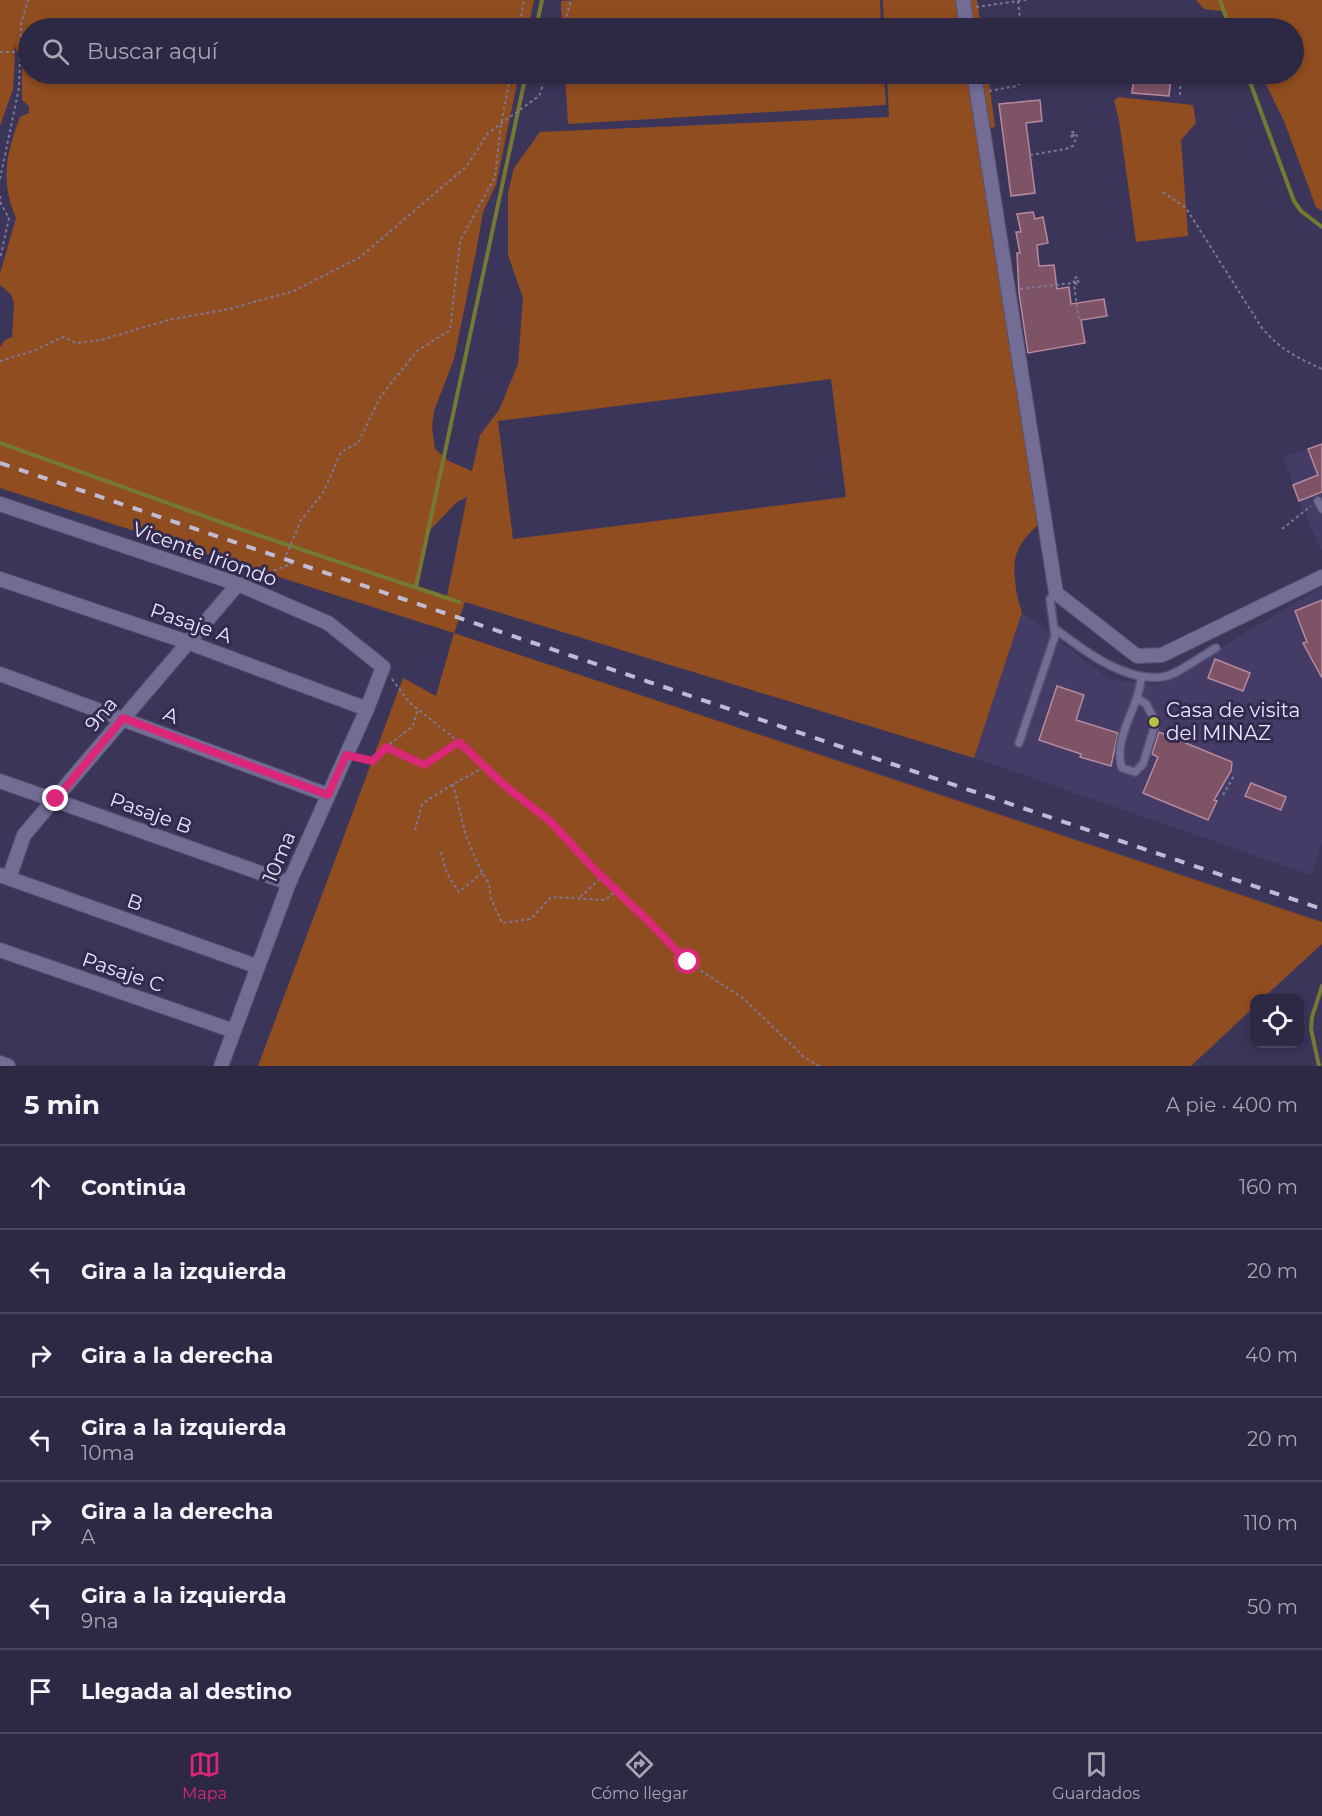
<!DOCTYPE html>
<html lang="es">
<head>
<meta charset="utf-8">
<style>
	body { margin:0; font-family:Montserrat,sans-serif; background:#35304b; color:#f1f3f6 }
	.controls { position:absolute; right:18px; bottom:18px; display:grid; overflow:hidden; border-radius:12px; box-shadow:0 3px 9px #0003 }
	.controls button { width:54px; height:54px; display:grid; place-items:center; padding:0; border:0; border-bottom:2px solid #48445d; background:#2d2844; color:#f1f3f6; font:30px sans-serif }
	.stop { position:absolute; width:18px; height:18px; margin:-14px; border:4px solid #db2777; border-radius:50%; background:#fff }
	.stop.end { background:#db2777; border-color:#fff; box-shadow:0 2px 6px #0008 }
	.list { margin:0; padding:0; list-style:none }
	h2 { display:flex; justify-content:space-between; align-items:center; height:78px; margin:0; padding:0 24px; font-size:26px }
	h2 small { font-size:20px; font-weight:400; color:#a7a6b2 }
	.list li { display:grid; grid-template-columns:39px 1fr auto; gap:18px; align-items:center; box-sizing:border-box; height:84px; padding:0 24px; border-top:2px solid #48445d }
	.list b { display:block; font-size:22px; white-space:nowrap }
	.list p { margin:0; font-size:20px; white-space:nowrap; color:#a7a6b2 }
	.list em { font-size:20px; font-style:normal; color:#a7a6b2 }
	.icon { flex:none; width:33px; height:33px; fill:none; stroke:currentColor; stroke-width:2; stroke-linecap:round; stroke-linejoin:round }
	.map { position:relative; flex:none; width:1322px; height:1066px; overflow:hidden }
	.search { position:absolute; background:#2d2844; box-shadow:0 3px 9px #0003; left:18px; right:18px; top:18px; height:66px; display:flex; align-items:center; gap:15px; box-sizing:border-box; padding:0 21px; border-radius:33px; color:#a7a6b2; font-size:22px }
	.sheet { height:666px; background:#2d2844 }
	nav { display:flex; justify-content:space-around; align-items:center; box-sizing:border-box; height:84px; border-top:2px solid #48445d; background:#2d2844; font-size:16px; color:#a7a6b2 }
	nav a { display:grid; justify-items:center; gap:3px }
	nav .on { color:#db2777 }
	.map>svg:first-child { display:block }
	.built { fill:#443b67 }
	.green { fill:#904d20; fill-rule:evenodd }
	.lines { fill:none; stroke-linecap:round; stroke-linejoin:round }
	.stream { stroke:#767931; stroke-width:4 }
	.building { fill:#7e5366; stroke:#b8899d; stroke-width:1.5 }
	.service-casing { stroke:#565170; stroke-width:10 }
	.minor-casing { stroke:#565170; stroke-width:16 }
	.path { stroke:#7d7898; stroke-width:2; stroke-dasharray:3 3; stroke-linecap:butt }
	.service { stroke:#736d96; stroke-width:7 }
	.minor { stroke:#736d96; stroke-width:14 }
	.rail { stroke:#c0bcd6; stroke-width:4; stroke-dasharray:10 10; stroke-linecap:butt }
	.route { stroke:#db2777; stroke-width:8 }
	.poi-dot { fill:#bbc044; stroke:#322b4f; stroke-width:2 }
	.labels { text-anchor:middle; stroke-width:6; stroke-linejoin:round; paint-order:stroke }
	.street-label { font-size:20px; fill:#e9e6fd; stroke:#322b4f }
	.poi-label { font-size:20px; fill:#e9e6fd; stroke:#322b4f; text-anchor:start }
</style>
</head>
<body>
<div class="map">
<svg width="1322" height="1066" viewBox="0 0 1322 1066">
	<rect width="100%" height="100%" fill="#3c355a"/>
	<!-- built -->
	<g class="built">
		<polygon points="1322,444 1322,551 1299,501 1283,457"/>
		<polygon points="1322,587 1322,843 1311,875 974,758 1022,612 1109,679 1158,685"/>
	</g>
	<!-- green -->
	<g class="green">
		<path d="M 0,0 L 534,0 L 528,28 L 28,28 L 28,74 L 519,74 L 496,185 L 483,212 L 476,252 L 454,359 L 434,411 L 432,427 L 435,449 L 449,461 L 472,471 L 480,435 L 499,410 L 518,364 L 523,298 L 508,255 L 508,193 L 514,168 L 540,132 L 889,117 L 887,74 L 969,74 L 1044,519 C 1023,539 1011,550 1015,580 C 1016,592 1018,601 1022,612 L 974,758 L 465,602 L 454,633 L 1322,922 L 1322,944 L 1263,998 L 1254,999 L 1254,1007 L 1191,1066 L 258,1066 L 403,678 L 436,696 L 454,633 L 0,488 L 0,347 L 5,340 L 12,337 L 14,304 L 11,294 L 0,285 L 0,274 L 16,218 C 0,180 6,155 20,117 L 29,113 L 29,106 L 22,100 L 22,60 L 14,45 L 15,58 L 13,89 L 0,126 ZM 831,379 L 846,497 L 513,539 L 498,421 ZM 467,497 L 447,596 L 415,585 L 417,585 L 428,532 L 457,502 Z"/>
		<polygon points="577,0 880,0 881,28 562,28 561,1"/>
		<polygon points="883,0 959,0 962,28 884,28"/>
		<polygon points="968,0 977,0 981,28 973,28"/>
		<polygon points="1196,0 1322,0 1322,211 1316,207 1284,121 1261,74 1294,74 1294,28 1235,28 1222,11 1204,9"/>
		<polygon points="565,74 884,74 886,105 568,124"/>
		<polygon points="981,74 988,74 995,127 990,128"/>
		<polygon points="1118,97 1193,105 1196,123 1181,140 1188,236 1136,242 1119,120 1114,101"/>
	</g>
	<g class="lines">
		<!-- stream -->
		<g class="stream">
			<polyline points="1220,0 1230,28"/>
			<polyline points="536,28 542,0"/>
			<polyline points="1247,74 1294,201 1301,211 1322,227"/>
			<polyline points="0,443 243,530 459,602"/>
			<polyline points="416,587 526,74"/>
			<polyline points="1319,1066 1311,1029 1312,1017 1322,986"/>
		</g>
	</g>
	<!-- building -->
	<g class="building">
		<polygon points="1134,74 1167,74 1167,77 1171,77 1169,96 1132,93"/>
		<polygon points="1040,100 1042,121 1026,123 1035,193 1011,196 999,104"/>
		<polygon points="1033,212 1035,219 1043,217 1048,243 1037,245 1039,266 1054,265 1057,289 1069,287 1071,304 1104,299 1107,316 1081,320 1085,343 1028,353 1019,293 1017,253 1020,253 1016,232 1021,232 1017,214"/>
		<polygon points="1322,444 1322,492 1299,501 1293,485 1318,475 1308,449"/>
		<polygon points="1322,600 1322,678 1303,643 1307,642 1295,611"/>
		<polygon points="1215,659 1250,673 1243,691 1208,678"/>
		<polygon points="1057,686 1084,695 1076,720 1118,733 1111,766 1080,757 1081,754 1039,740"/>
		<polygon points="1159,732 1232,762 1231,771 1214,800 1217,801 1208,820 1143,793 1158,757 1152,754"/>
		<polygon points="1251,783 1286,797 1281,810 1245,796"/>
	</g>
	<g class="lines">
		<defs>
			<g id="service">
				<polyline points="1318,501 1322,509"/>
				<path d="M 1054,628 C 1083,650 1128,685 1167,676 C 1179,673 1203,655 1216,648"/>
				<path d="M 1137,698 L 1146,704 L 1156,722 L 1143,764 L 1135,772 L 1122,768 C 1112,737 1140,707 1141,677"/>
				<polyline points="1019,743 1055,636 1050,599 1056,593"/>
			</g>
			<g id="minor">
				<polyline points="963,0 967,28"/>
				<polyline points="974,74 1056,593 1137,656 1162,655 1322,577"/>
				<polyline points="0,504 238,584 328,623 383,667 367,709 289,883 221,1066"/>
				<polyline points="0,579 187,642 367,709"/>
				<polyline points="0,674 328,795"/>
				<polyline points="0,781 289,883"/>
				<polyline points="0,875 256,966"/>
				<polyline points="9,878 24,835 238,584"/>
				<polyline points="0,950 234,1031"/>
				<polyline points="0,1063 8,1066"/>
			</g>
		</defs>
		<!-- service casing -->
		<use href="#service" class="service-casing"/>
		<!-- minor casing -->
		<use href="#minor" class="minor-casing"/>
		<!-- path -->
		<g class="path">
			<polyline points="1018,1 1021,28"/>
			<polyline points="976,7 1026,0"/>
			<polyline points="371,28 408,22 438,28"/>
			<polyline points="465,28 475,22 503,26 520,21 566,21"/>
			<polyline points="519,28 524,0"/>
			<polyline points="563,28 571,0"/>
			<polyline points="21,41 28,47"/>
			<polyline points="0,52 20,52"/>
			<polyline points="989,91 1017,86 1027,77 1041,74"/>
			<polyline points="1180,95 1181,74"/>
			<polyline points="1030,155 1066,149 1073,146 1077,136 1075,132 1071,132 1072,138 1074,137 1073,133 1072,136 1073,134"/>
			<polyline points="0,179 19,88 21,24 28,0"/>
			<path d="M 1163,192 L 1186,208 L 1262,328 C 1281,350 1296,357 1322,369"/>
			<polyline points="0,196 1,204 9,218 0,259"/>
			<polyline points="1020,289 1074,283 1073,279 1077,277 1079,284 1076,284 1076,280 1074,284 1079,321"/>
			<polyline points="0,361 33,351 63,337 76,343 101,340 168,320 229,309 294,291 359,258 467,166 488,133 539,96 547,74"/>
			<polyline points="1282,529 1311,506"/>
			<polyline points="257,577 291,564 285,558 301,520 323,493 341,452 358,443 381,396 417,351 450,330 460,241 495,177 501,124 511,74"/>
			<polyline points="392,679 409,702 460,743 504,785 551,822 592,867 647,920 688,962 744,999 804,1057 819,1066"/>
			<polyline points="386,747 424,765 460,743"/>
			<polyline points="361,758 373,761 386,747 413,726 418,708"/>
			<polyline points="453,784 466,836 482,873 489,883 491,898 502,923 531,919 551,897 605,900 616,891"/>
			<polyline points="1223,795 1235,774"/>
			<polyline points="415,830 422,804 453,784 485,767"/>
			<polyline points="441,852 447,874 459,892 482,873"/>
			<polyline points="580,897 602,877"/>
		</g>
		<!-- service -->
		<use href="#service" class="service"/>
		<!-- minor -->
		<use href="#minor" class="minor"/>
		<!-- rail -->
		<polyline class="rail" points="0,463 1322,909"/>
	</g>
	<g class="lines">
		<!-- route -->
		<polyline class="route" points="56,799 123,718 328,795 346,755 373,761 386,747 424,765 459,742 504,785 551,822 592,867 647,920 688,962"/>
	</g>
	<!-- markers -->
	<circle class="poi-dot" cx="1154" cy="722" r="6"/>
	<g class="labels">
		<!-- street labels -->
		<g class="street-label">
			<text transform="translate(205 554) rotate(20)" y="7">Vicente Iriondo</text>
			<text transform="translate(191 623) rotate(19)" y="7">Pasaje A</text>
			<text transform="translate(101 714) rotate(-50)" y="7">9na</text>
			<text transform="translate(171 715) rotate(21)" y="7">A</text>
			<text transform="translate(151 813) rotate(20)" y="7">Pasaje B</text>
			<text transform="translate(279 857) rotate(-67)" y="7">10ma</text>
			<text transform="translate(135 902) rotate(19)" y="7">B</text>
			<text transform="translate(123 972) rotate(19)" y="7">Pasaje C</text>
		</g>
		<!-- poi labels -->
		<g class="poi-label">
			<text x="1166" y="717">Casa de visita<tspan x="1166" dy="23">del MINAZ</tspan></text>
		</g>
	</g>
</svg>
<div class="controls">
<button><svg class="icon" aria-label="locate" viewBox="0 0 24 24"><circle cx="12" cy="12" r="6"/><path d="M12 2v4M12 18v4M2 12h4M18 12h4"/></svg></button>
</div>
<div class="stop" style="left:688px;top:962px"></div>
<div class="stop end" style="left:56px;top:799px"></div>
<div class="search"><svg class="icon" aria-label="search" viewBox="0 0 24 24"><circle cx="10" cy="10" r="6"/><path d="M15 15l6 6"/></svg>Buscar aquí</div>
</div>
<section class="sheet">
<h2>5 min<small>A pie · 400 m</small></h2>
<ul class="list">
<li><svg class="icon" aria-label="ahead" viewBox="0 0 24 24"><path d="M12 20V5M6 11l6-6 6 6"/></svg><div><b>Continúa</b></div><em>160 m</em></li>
<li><svg class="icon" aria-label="left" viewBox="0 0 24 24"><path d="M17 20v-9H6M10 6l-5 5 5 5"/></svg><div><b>Gira a la izquierda</b></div><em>20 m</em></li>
<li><svg class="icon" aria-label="right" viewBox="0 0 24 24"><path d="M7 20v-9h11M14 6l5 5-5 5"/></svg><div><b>Gira a la derecha</b></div><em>40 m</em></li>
<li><svg class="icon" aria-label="left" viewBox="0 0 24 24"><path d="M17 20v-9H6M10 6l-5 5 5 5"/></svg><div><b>Gira a la izquierda</b><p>10ma</p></div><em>20 m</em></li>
<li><svg class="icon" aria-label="right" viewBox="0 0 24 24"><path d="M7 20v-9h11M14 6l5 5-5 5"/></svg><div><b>Gira a la derecha</b><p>A</p></div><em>110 m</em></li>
<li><svg class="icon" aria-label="left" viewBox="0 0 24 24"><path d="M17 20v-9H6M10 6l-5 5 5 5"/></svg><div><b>Gira a la izquierda</b><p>9na</p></div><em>50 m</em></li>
<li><svg class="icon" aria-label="arrive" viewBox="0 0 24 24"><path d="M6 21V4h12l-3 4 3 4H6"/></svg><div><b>Llegada al destino</b></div></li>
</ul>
</section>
<nav>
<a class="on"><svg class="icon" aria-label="map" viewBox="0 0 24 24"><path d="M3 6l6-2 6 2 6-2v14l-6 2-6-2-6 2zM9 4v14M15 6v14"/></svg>Mapa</a>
<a><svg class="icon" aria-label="directions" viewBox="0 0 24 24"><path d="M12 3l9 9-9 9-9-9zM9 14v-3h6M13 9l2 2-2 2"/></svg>Cómo llegar</a>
<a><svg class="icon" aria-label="saved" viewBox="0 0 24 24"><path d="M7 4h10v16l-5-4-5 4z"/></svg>Guardados</a>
</nav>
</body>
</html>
